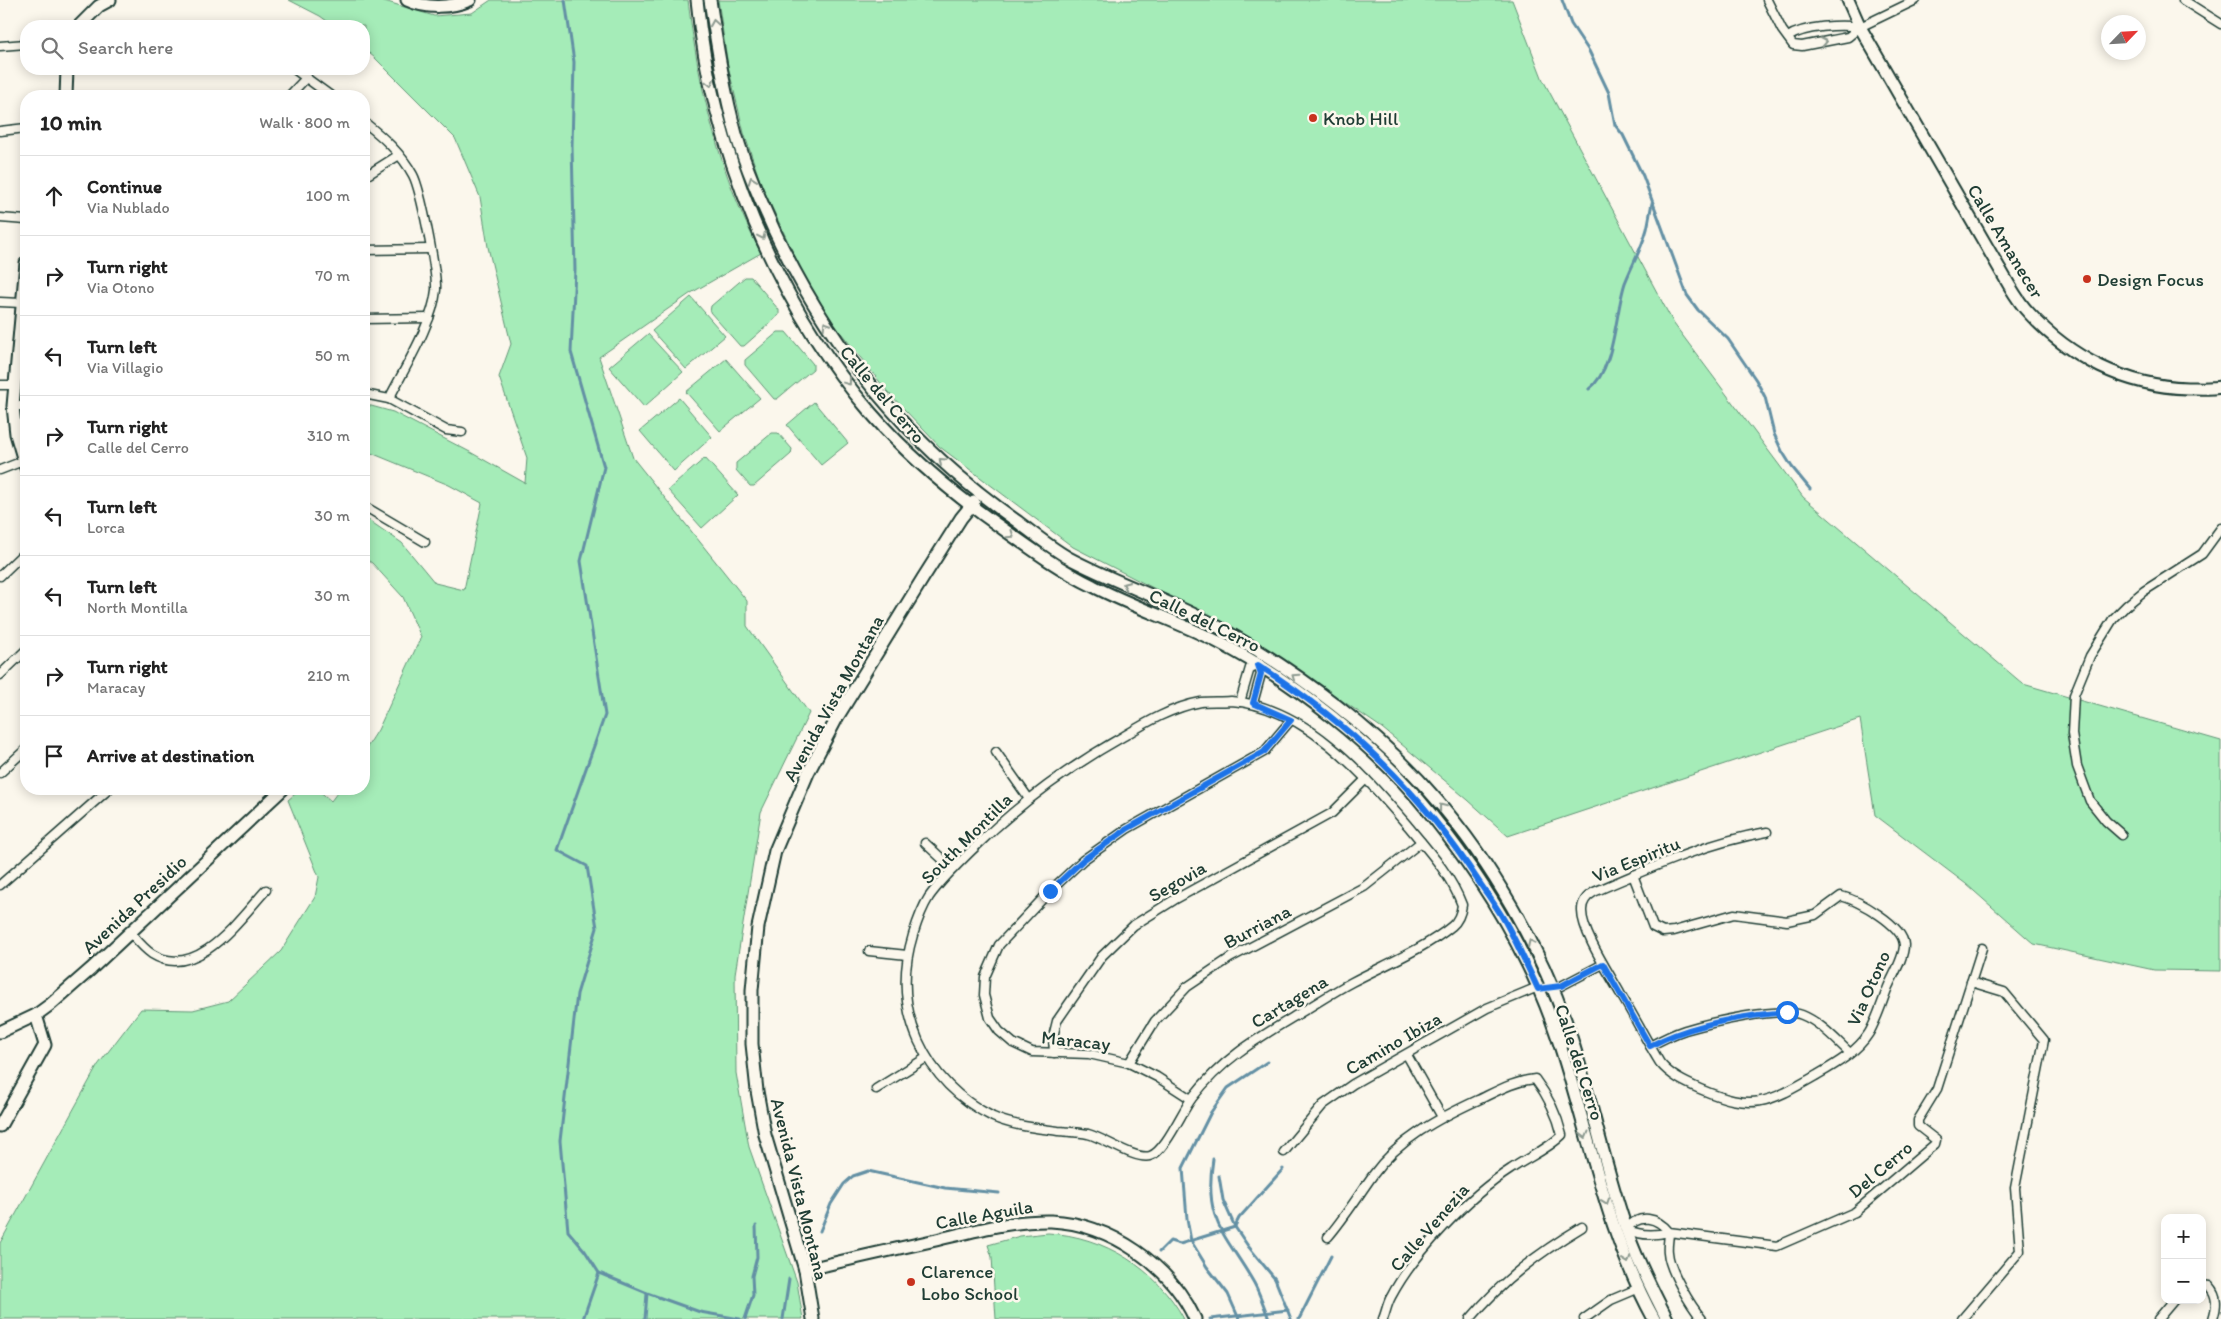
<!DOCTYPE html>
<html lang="en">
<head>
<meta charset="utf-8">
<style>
	body { margin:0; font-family:Itim,sans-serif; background:#f6f6f6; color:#222 }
	.controls { position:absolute; right:15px; bottom:15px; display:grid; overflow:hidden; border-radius:10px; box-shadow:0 2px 12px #0003 }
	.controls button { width:45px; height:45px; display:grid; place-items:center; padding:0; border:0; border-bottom:1px solid #e0e0e0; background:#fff; color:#222; font:25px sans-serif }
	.compass { position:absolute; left:2101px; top:15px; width:45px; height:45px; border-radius:50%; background:#fff; box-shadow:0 2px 12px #0003; rotate:65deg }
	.stop { position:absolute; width:15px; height:15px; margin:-11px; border:4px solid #1a73e8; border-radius:50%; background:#fff }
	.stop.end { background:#1a73e8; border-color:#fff; box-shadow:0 1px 5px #0008 }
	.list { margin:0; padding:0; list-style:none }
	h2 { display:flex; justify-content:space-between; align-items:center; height:65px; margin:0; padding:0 20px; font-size:21px }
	h2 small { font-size:16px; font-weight:400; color:#767676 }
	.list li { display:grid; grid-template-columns:32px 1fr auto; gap:15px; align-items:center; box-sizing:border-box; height:80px; padding:0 20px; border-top:1px solid #e0e0e0 }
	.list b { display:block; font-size:19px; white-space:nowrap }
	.list p { margin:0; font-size:16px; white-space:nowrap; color:#767676 }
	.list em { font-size:16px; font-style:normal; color:#767676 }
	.icon { flex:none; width:28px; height:28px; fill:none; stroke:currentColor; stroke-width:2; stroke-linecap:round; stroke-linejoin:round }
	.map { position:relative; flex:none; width:2221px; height:1319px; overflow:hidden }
	.search { position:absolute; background:#fff; box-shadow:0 2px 12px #0003; left:20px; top:20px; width:350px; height:55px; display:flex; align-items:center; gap:12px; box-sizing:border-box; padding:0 18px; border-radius:20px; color:#767676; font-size:19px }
	.panel { position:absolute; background:#fff; box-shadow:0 2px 12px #0003; left:20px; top:90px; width:350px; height:705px; border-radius:20px }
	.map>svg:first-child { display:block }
	.green { fill:#a5ecb8; stroke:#629476 }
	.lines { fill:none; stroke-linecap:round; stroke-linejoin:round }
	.stream { stroke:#6390a4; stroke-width:3 }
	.street-casing { stroke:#1f3d34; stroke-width:11 }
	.secondary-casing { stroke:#1f3d34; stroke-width:15 }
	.street { stroke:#fbf7ec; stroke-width:8 }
	.secondary { stroke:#fbf7ec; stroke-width:11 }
	.oneway { stroke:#8d9a90 }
	.route { stroke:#1a73e8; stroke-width:6 }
	.poi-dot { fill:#c8321e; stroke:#fbf7ec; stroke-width:2 }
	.labels { text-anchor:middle; stroke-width:5; stroke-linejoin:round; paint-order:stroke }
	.poi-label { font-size:19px; fill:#1f3d34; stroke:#fbf7ec; text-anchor:start }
	.street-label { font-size:19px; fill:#1f3d34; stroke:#fbf7ec }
</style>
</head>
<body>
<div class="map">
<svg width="2221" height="1319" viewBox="0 0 2221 1319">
	<rect width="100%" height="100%" fill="#fbf7ec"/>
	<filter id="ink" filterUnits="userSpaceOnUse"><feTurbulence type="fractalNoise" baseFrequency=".02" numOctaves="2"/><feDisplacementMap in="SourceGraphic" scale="10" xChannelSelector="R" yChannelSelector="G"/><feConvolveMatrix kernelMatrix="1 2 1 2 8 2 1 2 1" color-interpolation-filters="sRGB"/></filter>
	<g filter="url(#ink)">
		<!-- green -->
		<g class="green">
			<path d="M 289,0 L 381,0 L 434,16 L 472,13 L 491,0 L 688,0 C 698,86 720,176 761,253 L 691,293 L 599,357 L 633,458 L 747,601 L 747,626 L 809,713 L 761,812 L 735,974 L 736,1073 L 749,1147 L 797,1282 L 803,1319 L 0,1319 L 0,1243 L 98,1065 L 141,1009 L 193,1010 L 228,1001 L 281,951 L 315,897 L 319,877 L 288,800 L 301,789 L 317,789 L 331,801 L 340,789 L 364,789 L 364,752 L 378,730 L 421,637 L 403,597 L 372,563 L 364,558 L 364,517 L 402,543 L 435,583 L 464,590 L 482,503 L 449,485 L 364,450 L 364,404 L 393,412 L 470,452 L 525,483 L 527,458 L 499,377 L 511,344 L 488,247 L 480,197 L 455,138 L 375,58 L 364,49 L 364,26 L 334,26 L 320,16 Z"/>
			<polygon points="718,0 1512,0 1543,80 1674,324 1803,497 2023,684 2221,741 2221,971 2154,970 2034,944 1966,884 1875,815 1860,719 1508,836 1468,800 1382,728 1251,638 1073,547 940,447 887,391 834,324 805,278 761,184 744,133 728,66"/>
			<polygon points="745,277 751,277 779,310 779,315 744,346 740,346 710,312 711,306"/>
			<polygon points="691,297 725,336 686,369 652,331"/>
			<polygon points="778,332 786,332 813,364 813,369 777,399 774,399 745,365 745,360"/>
			<polygon points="648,334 683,372 644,407 609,367"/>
			<polygon points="726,359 760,398 720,431 686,392"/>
			<polygon points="679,398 712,437 674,471 640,431"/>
			<polygon points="814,402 848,443 821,465 787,425"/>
			<polygon points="772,433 778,433 792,449 791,454 754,486 750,486 736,470 736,463"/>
			<polygon points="705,458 738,495 702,528 668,490"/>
			<path d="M 1048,1233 C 1104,1236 1157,1269 1184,1319 L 996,1319 L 992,1257 L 988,1245 L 1020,1236 Z"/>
		</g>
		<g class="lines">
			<!-- stream -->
			<g class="stream">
				<polyline points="565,0 574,62 572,146 575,270 571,352 604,467 581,561 605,715 557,850 587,866 597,928 577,994 560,1141 568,1231 585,1251 599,1273 647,1293 700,1312 740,1319"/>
				<polyline points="1562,0 1571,24 1589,51 1609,93 1615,125 1623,135 1643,176 1687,295 1698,310 1728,339 1756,380 1765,397 1774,434 1782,451 1792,467 1810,489"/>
				<path d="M 1589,389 C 1615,370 1615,313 1625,283 C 1632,265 1642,248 1647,229 C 1649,221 1650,212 1652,203"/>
				<path d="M 1213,1159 C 1203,1222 1226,1234 1254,1283 C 1260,1294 1264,1307 1269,1319"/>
				<polyline points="1219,1176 1223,1200 1235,1227 1248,1246 1275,1279 1291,1319"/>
				<polyline points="1235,1226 1239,1218 1283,1169"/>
				<polyline points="820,1231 831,1204 844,1184 853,1176 868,1171 945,1188 999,1193"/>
				<polyline points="1159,1252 1170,1241 1180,1244 1235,1227"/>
				<polyline points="583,1319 599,1273"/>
				<polyline points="645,1319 647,1293"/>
				<polyline points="745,1319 753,1295 752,1276 757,1257 756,1226"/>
				<polyline points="783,1319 789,1279"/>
				<polyline points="1210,1319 1288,1310"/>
				<polyline points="1239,1319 1228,1294 1207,1267 1191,1241 1187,1219 1183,1168 1211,1112 1228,1088 1267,1062"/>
				<polyline points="1299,1319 1331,1256"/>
			</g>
			<defs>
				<g id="street">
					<polyline points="1767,0 1782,30 1793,45 1802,46 1848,37 1860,27 1916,0"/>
					<polyline points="2183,0 2221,24"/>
					<path d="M 1788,37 C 1804,26 1841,24 1860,27"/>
					<polyline points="0,46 26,44"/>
					<polyline points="294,69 331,96"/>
					<polyline points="289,96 307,77"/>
					<path d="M 364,122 C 383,137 401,153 413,175 C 421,190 437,273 436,290 C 433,323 404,369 389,399"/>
					<polyline points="0,131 26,128"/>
					<polyline points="364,177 399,155"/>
					<polyline points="0,218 26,220"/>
					<polyline points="364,250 430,249"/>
					<polyline points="0,302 21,303"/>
					<polyline points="364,319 429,318"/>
					<polyline points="0,385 15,385"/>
					<polyline points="364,394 389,399 446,430 462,432"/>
					<polyline points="13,406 26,406"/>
					<polyline points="0,470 23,461"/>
					<polyline points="364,506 425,542"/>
					<polyline points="0,576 26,551"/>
					<polyline points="0,675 26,650"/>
					<path d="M 1231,701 C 1305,706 1363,774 1408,826 C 1428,850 1451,875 1462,905 C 1461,913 1459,920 1452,926 C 1424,949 1384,965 1352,982 C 1333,992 1314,1005 1295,1016 C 1255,1040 1221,1060 1192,1098 C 1182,1111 1165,1152 1150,1156 C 1135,1160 1104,1138 1088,1134 C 1078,1132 1068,1132 1058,1131 C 1037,1128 1013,1126 993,1117 C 924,1082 890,1010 913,935 C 917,922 922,908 929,897 C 941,880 956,866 970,852 C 1016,806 1067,768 1124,736 C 1147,722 1173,707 1201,702 C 1210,701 1221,702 1231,701 Z"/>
					<polyline points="1240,702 1250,668 1258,665"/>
					<polyline points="1253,703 1261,674 1259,664"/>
					<polyline points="996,752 1029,799"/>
					<polyline points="0,773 26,749"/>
					<polyline points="2122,835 2106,821 2090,801 2077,766 2072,734 2074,695 2090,656 2113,619 2127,605 2144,591 2202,554 2221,528"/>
					<polyline points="925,843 953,869"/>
					<path d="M 1633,875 L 1653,927 L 1663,932 L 1674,931 L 1734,914 L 1787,921 L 1815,915 L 1841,896 C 1858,900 1903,925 1904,945 C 1904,958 1893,975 1888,987 C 1882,1002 1877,1019 1869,1033 C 1857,1052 1836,1064 1817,1075 C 1768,1103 1754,1112 1700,1089 C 1684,1082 1671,1076 1660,1063 C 1646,1040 1634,1016 1620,993 C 1609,973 1581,931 1582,910 C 1582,901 1587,896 1594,892 C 1650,868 1708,842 1767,832"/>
					<polyline points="0,885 109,789"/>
					<path d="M 130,932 C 136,939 144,949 152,954 C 197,982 240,918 266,890"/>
					<polyline points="869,951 907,955"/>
					<path d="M 1650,1046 C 1661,1040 1673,1034 1685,1030 C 1709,1023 1780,1006 1802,1015 C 1820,1022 1836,1040 1850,1053"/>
					<polyline points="1054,1053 1053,1037 1057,1021 1102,956 1134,925 1174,900 1332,813 1366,779"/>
					<polyline points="1407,1055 1442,1117"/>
					<polyline points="1129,1063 1155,1021 1187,987 1230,958 1364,887 1421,842"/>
					<polyline points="876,1089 926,1058"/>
					<polyline points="1191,1099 1157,1077 1129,1063 1089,1054 1032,1052 1013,1043 999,1031 990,1018 984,995 985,977 999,945 1050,891 1083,860 1127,829 1264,752 1291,720"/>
					<polyline points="1284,1152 1323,1105 1353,1084 1487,1008 1533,989 1561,986 1603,964"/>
					<path d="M 1328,1237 C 1345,1217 1358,1196 1373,1175 C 1399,1139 1439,1118 1478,1100 C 1497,1091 1514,1081 1535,1079 C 1548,1096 1557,1114 1562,1135 C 1547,1150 1528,1157 1511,1169 C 1469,1196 1414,1253 1391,1297 C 1387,1304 1386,1312 1383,1319"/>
					<path d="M 2202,1285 L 2209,1286 C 2218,1296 2217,1306 2213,1319"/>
					<path d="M 1470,1319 C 1504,1279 1537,1254 1582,1227"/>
					<polyline points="1584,1319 1611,1300 1637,1289"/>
					<path d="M 1702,1319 C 1691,1306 1669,1270 1668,1252 C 1667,1246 1669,1239 1669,1232 C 1657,1217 1640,1213 1626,1229 C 1641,1236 1654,1236 1669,1232 L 1777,1246 L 1855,1212 L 1935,1144 L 1936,1140 L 1918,1126 L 1918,1120 L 1937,1089 L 1982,948"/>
					<polyline points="1962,1319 2020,1251 2015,1188 2044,1040 2004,992 1971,982"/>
					<polyline points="2158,1319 2174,1300"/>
				</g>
				<g id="secondary">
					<path d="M 407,0 C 426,9 451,8 470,0"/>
					<path d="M 697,0 C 711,145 775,302 871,413 C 910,458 957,497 1006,531 C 1034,551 1062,571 1093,586 C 1133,607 1177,621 1218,642 C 1294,681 1377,747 1430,813 C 1483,879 1530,956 1557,1036 C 1589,1131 1605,1230 1654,1319"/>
					<path d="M 710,0 C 717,45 724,91 736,134 C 746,168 760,199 774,230 C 831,351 909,445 1018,522 C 1034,534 1050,547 1067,557 C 1117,584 1173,601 1222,629 C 1298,672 1380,733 1436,799 C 1491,862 1541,949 1568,1028 C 1591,1096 1604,1166 1628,1234 C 1638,1263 1653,1291 1667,1319"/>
					<path d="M 1848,0 L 1860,27 L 2009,285 C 2015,295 2021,305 2029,313 C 2070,358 2126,386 2187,388 C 2198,388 2210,389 2221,387"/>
					<polyline points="79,26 99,6 110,0"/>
					<polyline points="66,96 67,69"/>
					<polyline points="26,263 13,406 16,434 26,468"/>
					<polyline points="0,1032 36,1015 51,1004 91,969 283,789"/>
					<polyline points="0,1126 45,1045 36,1015"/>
					<path d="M 805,1270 C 845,1260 886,1251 927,1242 C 967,1233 1009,1220 1051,1221 C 1111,1224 1170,1265 1195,1319"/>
					<polyline points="813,1319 805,1270 765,1135 757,1091 752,1044 752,990 758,927 775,851 808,773 838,716 923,578 961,518 974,502"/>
				</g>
			</defs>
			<!-- street casing -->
			<use href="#street" class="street-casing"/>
			<!-- secondary casing -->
			<use href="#secondary" class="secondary-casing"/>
			<!-- street -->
			<use href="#street" class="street"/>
			<!-- secondary -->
			<use href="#secondary" class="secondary"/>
		</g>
		<!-- one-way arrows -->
		<defs><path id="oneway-chevron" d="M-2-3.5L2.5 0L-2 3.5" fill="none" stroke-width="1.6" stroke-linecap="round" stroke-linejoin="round" transform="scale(1.25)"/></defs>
		<g class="oneway">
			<use href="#oneway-chevron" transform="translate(714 23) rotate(-99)"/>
			<use href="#oneway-chevron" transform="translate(1824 42) rotate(-11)"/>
			<use href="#oneway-chevron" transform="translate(710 83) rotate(76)"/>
			<use href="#oneway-chevron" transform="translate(752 180) rotate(-110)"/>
			<use href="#oneway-chevron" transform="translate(762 236) rotate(65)"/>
			<use href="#oneway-chevron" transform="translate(826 325) rotate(-122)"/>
			<use href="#oneway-chevron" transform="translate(848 382) rotate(53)"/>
			<use href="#oneway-chevron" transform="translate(942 461) rotate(-138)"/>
			<use href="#oneway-chevron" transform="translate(1011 535) rotate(35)"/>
			<use href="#oneway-chevron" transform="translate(1126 585) rotate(-155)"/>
			<use href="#oneway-chevron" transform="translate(1295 677) rotate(-145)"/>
			<use href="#oneway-chevron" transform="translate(1442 807) rotate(-128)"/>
			<use href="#oneway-chevron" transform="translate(1531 943) rotate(-116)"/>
			<use href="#oneway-chevron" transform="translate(1585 1135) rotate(75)"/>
			<use href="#oneway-chevron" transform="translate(1606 1201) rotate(71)"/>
			<use href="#oneway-chevron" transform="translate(1627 1260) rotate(70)"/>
		</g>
	</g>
	<g class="lines" filter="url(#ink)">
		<!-- route -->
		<path class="route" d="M 1050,891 L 1083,860 L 1127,829 L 1264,752 L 1291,720 L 1253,703 L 1261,674 L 1258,665 C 1350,724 1420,791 1479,882 C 1489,897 1500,911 1508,927 C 1519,947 1528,968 1538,989 L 1561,986 L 1603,964 L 1650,1046 C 1691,1024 1741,1016 1787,1012"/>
	</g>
	<!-- markers -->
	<g class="poi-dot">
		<circle cx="1313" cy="118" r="5"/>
		<circle cx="2087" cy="279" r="5"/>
		<circle cx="911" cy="1282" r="5"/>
	</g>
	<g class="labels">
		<!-- poi labels -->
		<g class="poi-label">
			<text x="1323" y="125">Knob Hill</text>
			<text x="2097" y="286">Design Focus</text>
			<text x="921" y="1278">Clarence<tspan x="921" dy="22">Lobo School</tspan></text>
		</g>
		<!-- street labels -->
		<g class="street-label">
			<text transform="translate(2006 241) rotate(59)" y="7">Calle Amanecer</text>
			<text transform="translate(883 394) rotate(50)" y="7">Calle del Cerro</text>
			<text transform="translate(1205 620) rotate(26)" y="7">Calle del Cerro</text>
			<text transform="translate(833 698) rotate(-61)" y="7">Avenida Vista Montana</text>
			<text transform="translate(966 838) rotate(-45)" y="7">South Montilla</text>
			<text transform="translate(1636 859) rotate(-22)" y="7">Via Espiritu</text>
			<text transform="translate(1177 881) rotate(-30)" y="7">Segovia</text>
			<text transform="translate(134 904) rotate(-43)" y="7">Avenida Presidio</text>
			<text transform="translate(1257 926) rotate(-28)" y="7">Burriana</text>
			<text transform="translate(1868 988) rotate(-66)" y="7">Via Otono</text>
			<text transform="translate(1289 1001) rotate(-31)" y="7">Cartagena</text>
			<text transform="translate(1076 1040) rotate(6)" y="7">Maracay</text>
			<text transform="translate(1393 1043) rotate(-30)" y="7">Camino Ibiza</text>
			<text transform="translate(1580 1062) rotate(72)" y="7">Calle del Cerro</text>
			<text transform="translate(1880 1169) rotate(-40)" y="7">Del Cerro</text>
			<text transform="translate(800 1189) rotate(76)" y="7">Avenida Vista Montana</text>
			<text transform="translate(984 1214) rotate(-10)" y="7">Calle Aguila</text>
			<text transform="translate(1429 1227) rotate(-49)" y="7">Calle Venezia</text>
		</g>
	</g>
</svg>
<div class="controls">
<button>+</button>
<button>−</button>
</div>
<svg class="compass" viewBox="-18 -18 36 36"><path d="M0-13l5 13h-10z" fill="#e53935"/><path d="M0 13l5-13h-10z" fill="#767676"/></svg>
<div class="stop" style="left:1787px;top:1012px"></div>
<div class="stop end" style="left:1050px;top:891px"></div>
<div class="search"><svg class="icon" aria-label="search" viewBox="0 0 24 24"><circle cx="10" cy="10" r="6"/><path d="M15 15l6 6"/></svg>Search here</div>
<section class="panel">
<h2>10 min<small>Walk · 800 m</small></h2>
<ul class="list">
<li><svg class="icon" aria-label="ahead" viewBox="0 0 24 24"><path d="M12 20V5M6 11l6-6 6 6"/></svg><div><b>Continue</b><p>Via Nublado</p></div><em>100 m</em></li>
<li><svg class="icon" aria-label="right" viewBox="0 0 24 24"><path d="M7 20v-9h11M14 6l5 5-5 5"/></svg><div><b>Turn right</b><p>Via Otono</p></div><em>70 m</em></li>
<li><svg class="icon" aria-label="left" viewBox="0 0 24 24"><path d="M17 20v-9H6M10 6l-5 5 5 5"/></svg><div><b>Turn left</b><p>Via Villagio</p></div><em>50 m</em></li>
<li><svg class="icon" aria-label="right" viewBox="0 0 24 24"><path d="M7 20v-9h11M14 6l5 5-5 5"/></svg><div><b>Turn right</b><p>Calle del Cerro</p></div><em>310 m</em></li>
<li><svg class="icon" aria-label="left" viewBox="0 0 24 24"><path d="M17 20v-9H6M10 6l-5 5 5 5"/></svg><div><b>Turn left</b><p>Lorca</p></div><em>30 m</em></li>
<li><svg class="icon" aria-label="left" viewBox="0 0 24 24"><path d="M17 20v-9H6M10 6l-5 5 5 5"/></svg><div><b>Turn left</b><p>North Montilla</p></div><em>30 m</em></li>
<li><svg class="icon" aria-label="right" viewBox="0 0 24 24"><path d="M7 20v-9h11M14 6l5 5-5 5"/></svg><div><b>Turn right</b><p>Maracay</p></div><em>210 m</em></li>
<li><svg class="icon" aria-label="arrive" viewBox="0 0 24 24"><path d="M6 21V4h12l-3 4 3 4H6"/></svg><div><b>Arrive at destination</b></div></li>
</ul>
</section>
</div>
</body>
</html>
